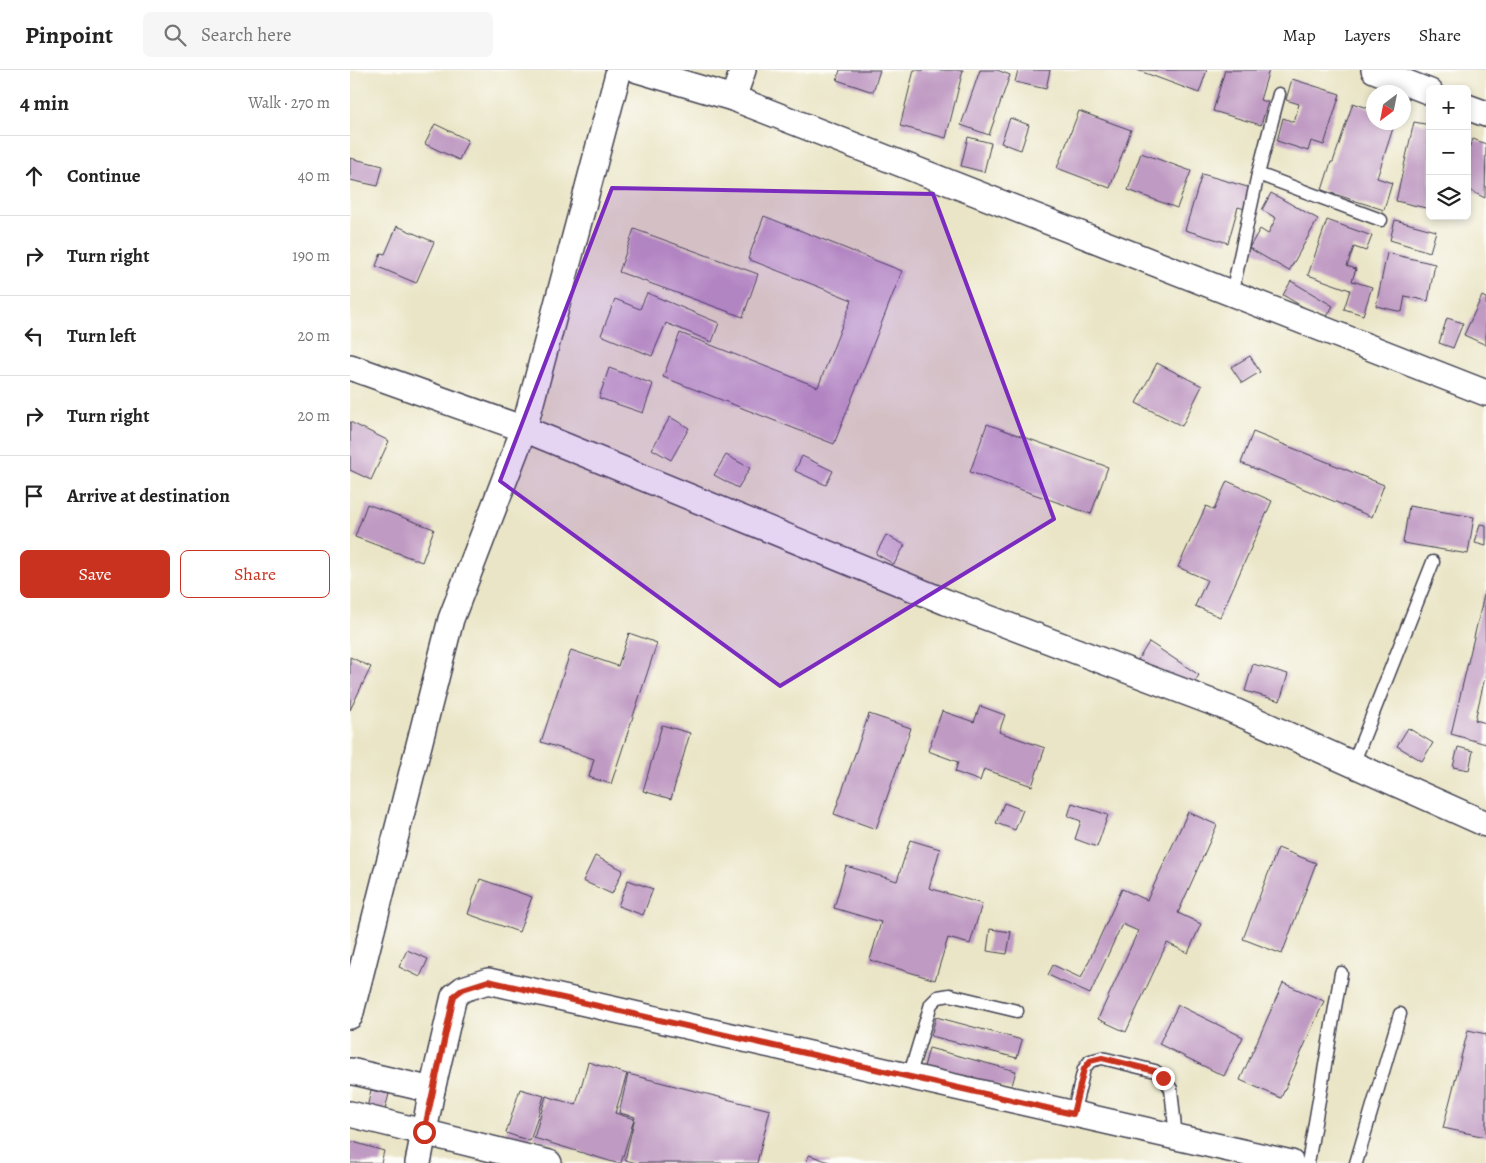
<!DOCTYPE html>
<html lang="en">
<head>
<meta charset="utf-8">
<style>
	body { margin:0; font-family:Alegreya,serif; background:#f6f6f6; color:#222 }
	.controls { position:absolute; right:15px; top:15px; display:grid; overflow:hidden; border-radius:8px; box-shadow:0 2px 8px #0003 }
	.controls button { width:45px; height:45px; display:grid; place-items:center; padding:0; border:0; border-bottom:1px solid #e0e0e0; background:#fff; color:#222; font:25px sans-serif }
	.compass { position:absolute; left:1016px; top:15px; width:45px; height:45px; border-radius:50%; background:#fff; box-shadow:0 2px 8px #0003; rotate:212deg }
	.stop { position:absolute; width:15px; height:15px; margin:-11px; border:4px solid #c8321e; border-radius:50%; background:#fff }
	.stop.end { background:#c8321e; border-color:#fff; box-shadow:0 1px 5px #0008 }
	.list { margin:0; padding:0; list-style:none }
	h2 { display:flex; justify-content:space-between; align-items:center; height:65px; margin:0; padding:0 20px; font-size:21px }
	h2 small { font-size:16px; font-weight:400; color:#767676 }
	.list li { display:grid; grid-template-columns:32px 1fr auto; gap:15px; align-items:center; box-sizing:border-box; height:80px; padding:0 20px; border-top:1px solid #e0e0e0 }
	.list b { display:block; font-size:19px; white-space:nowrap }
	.list em { font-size:16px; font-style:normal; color:#767676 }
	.actions { display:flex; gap:10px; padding:15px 20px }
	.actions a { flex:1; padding:11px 0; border:1px solid #c8321e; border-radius:8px; text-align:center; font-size:18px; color:#c8321e }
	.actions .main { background:#c8321e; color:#fff }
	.icon { flex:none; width:28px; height:28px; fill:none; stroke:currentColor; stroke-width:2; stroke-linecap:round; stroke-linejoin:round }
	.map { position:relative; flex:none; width:1136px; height:1093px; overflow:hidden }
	header { display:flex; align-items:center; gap:30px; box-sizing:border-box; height:70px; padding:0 25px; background:#fff; border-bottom:1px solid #e0e0e0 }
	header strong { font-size:24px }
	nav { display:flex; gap:28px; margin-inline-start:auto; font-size:18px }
	.search { width:350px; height:45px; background:#f6f6f6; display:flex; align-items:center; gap:12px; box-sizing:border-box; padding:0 18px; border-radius:8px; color:#767676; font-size:19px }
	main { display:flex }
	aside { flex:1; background:#fff }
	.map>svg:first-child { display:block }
	.building { fill:#bf9ac3 }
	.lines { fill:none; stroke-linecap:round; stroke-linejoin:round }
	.service-casing { stroke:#403f50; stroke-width:15 }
	.minor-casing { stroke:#403f50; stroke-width:28 }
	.service { stroke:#fff; stroke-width:12 }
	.minor { stroke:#fff; stroke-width:25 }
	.route { stroke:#c8321e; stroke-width:6 }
	.marked { fill:#7b2cbf; fill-opacity:0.2; stroke:#7b2cbf; stroke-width:4; stroke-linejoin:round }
</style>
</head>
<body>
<header>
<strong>Pinpoint</strong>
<div class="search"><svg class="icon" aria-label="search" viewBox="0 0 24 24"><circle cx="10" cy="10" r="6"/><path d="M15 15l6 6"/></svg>Search here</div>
<nav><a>Map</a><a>Layers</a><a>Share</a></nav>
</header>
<main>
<aside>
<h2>4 min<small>Walk · 270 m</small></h2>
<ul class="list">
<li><svg class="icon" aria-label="ahead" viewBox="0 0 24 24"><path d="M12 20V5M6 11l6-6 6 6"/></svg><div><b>Continue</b></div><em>40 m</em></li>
<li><svg class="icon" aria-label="right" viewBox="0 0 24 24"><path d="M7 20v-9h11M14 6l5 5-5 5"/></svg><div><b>Turn right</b></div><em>190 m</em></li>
<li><svg class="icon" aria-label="left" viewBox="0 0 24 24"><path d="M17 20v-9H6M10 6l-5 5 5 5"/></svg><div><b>Turn left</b></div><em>20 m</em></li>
<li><svg class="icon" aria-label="right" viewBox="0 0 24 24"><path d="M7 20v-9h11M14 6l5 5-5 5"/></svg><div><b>Turn right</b></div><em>20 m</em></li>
<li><svg class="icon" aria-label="arrive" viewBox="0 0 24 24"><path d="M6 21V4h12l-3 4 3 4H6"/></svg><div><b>Arrive at destination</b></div></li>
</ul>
<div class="actions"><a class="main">Save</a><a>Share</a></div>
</aside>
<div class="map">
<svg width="1136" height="1093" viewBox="0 0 1136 1093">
	<rect width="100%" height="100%" fill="#fdfcf7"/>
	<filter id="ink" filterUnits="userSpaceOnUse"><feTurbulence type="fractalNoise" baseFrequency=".02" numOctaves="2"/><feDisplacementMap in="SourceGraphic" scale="10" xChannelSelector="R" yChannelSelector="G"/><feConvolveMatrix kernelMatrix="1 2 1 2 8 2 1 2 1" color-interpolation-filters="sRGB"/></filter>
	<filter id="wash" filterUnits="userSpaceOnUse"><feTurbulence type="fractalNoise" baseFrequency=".0096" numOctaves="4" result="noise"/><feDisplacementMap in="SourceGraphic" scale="20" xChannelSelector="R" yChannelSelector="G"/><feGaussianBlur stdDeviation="1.12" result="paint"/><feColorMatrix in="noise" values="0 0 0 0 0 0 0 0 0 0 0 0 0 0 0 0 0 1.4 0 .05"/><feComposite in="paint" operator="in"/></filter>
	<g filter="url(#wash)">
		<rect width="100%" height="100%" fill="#eae5c6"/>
		<g id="blocks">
			<!-- building -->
			<g class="building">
				<polygon points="490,0 530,0 523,22 487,10"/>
				<polygon points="564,0 613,0 596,68 550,56"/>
				<polygon points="630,0 647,0 660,5 639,65 611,55"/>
				<polygon points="668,0 700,0 696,19 665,12"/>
				<polygon points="787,0 857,0 849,23"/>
				<polygon points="875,0 919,0 910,30 918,32 911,55 863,41"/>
				<polygon points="942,9 990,24 974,75 961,71 958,81 927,71 933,48 944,52 949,34 936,30"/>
				<polygon points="1003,33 1024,40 1024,52 1045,52 1027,108 1042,113 1034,140 972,120 981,92 983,92"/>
				<polygon points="729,41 781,60 760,118 707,98"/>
				<polygon points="660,48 679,55 671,80 651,73"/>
				<polygon points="1064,52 1080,55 1080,139 1046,131"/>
				<polygon points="85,54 118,70 109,90 75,74"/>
				<polygon points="618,67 641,73 634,102 611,96"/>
				<polygon points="1123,69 1136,74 1135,128 1117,119 1117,82"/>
				<polygon points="791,83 841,101 827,138 778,120"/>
				<polygon points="0,88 33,96 28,116 0,110"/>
				<polygon points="852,104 901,118 895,139 888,137 878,173 835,160"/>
				<polygon points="921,123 968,149 939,201 899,178 910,159 918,164 926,148 912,140"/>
				<polygon points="414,146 552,201 484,374 313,307 330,263 468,317 502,230 398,189"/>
				<polygon points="977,150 1022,166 1016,181 1004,177 997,196 1006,199 1002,211 1022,217 1013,245 994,239 1000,220 958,205"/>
				<polygon points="1045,150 1086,161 1080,182 1040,170"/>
				<polygon points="47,156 84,172 66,213 26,196 31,183 35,184"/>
				<polygon points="284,159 408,204 393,247 269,202"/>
				<polygon points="1037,183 1085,194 1078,231 1055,226 1052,242 1026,236"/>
				<polygon points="941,211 983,236 975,250 933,225"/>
				<polygon points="297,223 369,253 362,272 316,253 302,286 251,265 265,229 290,239"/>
				<polygon points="1132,226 1136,228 1136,275 1114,265"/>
				<polygon points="1097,248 1113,253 1103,278 1089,273"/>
				<polygon points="900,286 910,302 892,313 881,297"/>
				<polygon points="807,293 852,316 832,356 786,333"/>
				<polygon points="259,298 303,314 293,343 249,328"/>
				<polygon points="320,347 339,358 321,390 302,379"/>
				<polygon points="0,352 39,371 21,410 0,400"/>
				<polygon points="637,354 758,397 741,444 620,402"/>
				<polygon points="903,362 1034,415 1022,447 891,393"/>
				<polygon points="376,385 400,398 388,418 364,405"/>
				<polygon points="452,386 483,401 476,415 445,401"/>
				<polygon points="877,411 922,431 870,547 845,536 857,510 828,497 856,436 864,440"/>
				<polygon points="17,434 84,459 72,492 5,467"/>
				<polygon points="1059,436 1124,447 1118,484 1053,473"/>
				<polygon points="1130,454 1136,455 1136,476 1125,473"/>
				<polygon points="536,465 555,475 544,494 526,484"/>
				<polygon points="1135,521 1136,603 1125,650 1136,653 1136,674 1101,664"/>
				<polygon points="279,563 307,573 261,714 239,707 244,689 191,672 221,580 268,596"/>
				<polygon points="799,572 849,605 838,623 788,590"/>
				<polygon points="0,587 21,597 0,640"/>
				<polygon points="903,594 938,604 930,631 895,621"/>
				<polygon points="630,636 655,645 649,662 695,678 682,716 634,699 630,711 605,702 608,692 578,681 592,641 624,652"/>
				<polygon points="519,644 561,658 526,759 484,744"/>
				<polygon points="312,655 340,663 321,729 293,721"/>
				<polygon points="1058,658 1083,673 1072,691 1047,676"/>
				<polygon points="1108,677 1123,681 1119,700 1103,697"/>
				<polygon points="654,733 673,740 665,760 646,753"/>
				<polygon points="722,733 758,745 747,777 725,769 731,751 718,746"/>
				<polygon points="838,742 867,755 828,843 851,854 838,883 817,873 776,962 748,949 788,861 772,854 740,924 698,905 703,895 731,908 772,819 797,830"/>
				<polygon points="560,770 590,779 579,818 632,834 620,874 598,868 585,910 520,890 531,852 484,838 496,796 547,811"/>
				<polygon points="928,778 966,793 932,884 893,869"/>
				<polygon points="245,786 273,800 262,824 233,811"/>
				<polygon points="130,809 182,827 169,862 118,844"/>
				<polygon points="278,810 303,819 293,845 268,836"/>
				<polygon points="640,859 661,862 657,884 637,881"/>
				<polygon points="57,880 78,889 70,907 49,897"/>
				<polygon points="933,913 974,931 931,1028 890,1010"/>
				<polygon points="828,935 893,967 874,1006 809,974"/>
				<polygon points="586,947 672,970 667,988 581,966"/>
				<polygon points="1118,960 1136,964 1136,1067 1093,1058"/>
				<polygon points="579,978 666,1001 661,1019 574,997"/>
				<polygon points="238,992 277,1004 265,1043 284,1049 271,1093 266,1093 184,1068 196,1026 226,1035"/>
				<polygon points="278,1004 420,1040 407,1093 287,1093 275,1090 285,1047 269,1043"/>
				<polygon points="170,1019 194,1026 180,1071 156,1063"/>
				<polygon points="21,1020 39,1024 34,1043 17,1038"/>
				<polygon points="0,1071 34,1081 31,1093 0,1093"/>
				<polygon points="459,1085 482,1093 456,1093"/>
			</g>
		</g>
	</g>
	<g filter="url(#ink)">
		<use href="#blocks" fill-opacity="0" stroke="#403f50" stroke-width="1"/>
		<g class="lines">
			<defs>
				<g id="service">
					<polyline points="908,104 1031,150"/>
					<polyline points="882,223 908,104 929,24"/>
					<polyline points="1003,694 1083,492"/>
					<polyline points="559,1007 581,934 588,927 600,925 667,941"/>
					<polyline points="723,1044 734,999 740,991 752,988 805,1001 813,1007 821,1019 826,1067"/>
					<polyline points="958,1093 991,903"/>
					<polyline points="1006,1093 1050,944"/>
				</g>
				<g id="minor">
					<polyline points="288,0 383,28 1136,323"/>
					<polyline points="1024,0 1080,22"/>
					<polyline points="383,28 393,0"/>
					<polyline points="1117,37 1136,44"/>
					<polyline points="0,297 174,359 596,532 880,639 1136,754"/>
					<polyline points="0,946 101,549 174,359 269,0"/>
					<polyline points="0,1001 82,1020"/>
					<polyline points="0,1044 199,1093"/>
					<polyline points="68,1093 82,1020 104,926 113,919 138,911 941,1093"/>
				</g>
			</defs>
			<!-- service casing -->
			<use href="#service" class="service-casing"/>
			<!-- minor casing -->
			<use href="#minor" class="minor-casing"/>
			<!-- service -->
			<use href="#service" class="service"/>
			<!-- minor -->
			<use href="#minor" class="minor"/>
		</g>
	</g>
	<g class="lines" filter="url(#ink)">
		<!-- route -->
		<polyline class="route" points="74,1062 104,926 113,919 138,911 723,1044 734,999 740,991 752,988 805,1001 813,1008"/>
	</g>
	<!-- marked area -->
	<path class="marked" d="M 262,118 L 583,124 L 704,449 L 430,616 L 150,411 Z"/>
</svg>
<div class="controls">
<button>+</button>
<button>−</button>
<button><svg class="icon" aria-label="layers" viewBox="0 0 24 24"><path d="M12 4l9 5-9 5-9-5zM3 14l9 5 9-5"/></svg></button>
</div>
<svg class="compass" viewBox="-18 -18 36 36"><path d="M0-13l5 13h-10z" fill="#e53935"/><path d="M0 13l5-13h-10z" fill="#767676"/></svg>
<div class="stop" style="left:74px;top:1062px"></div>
<div class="stop end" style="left:813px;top:1008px"></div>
</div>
</main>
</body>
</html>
